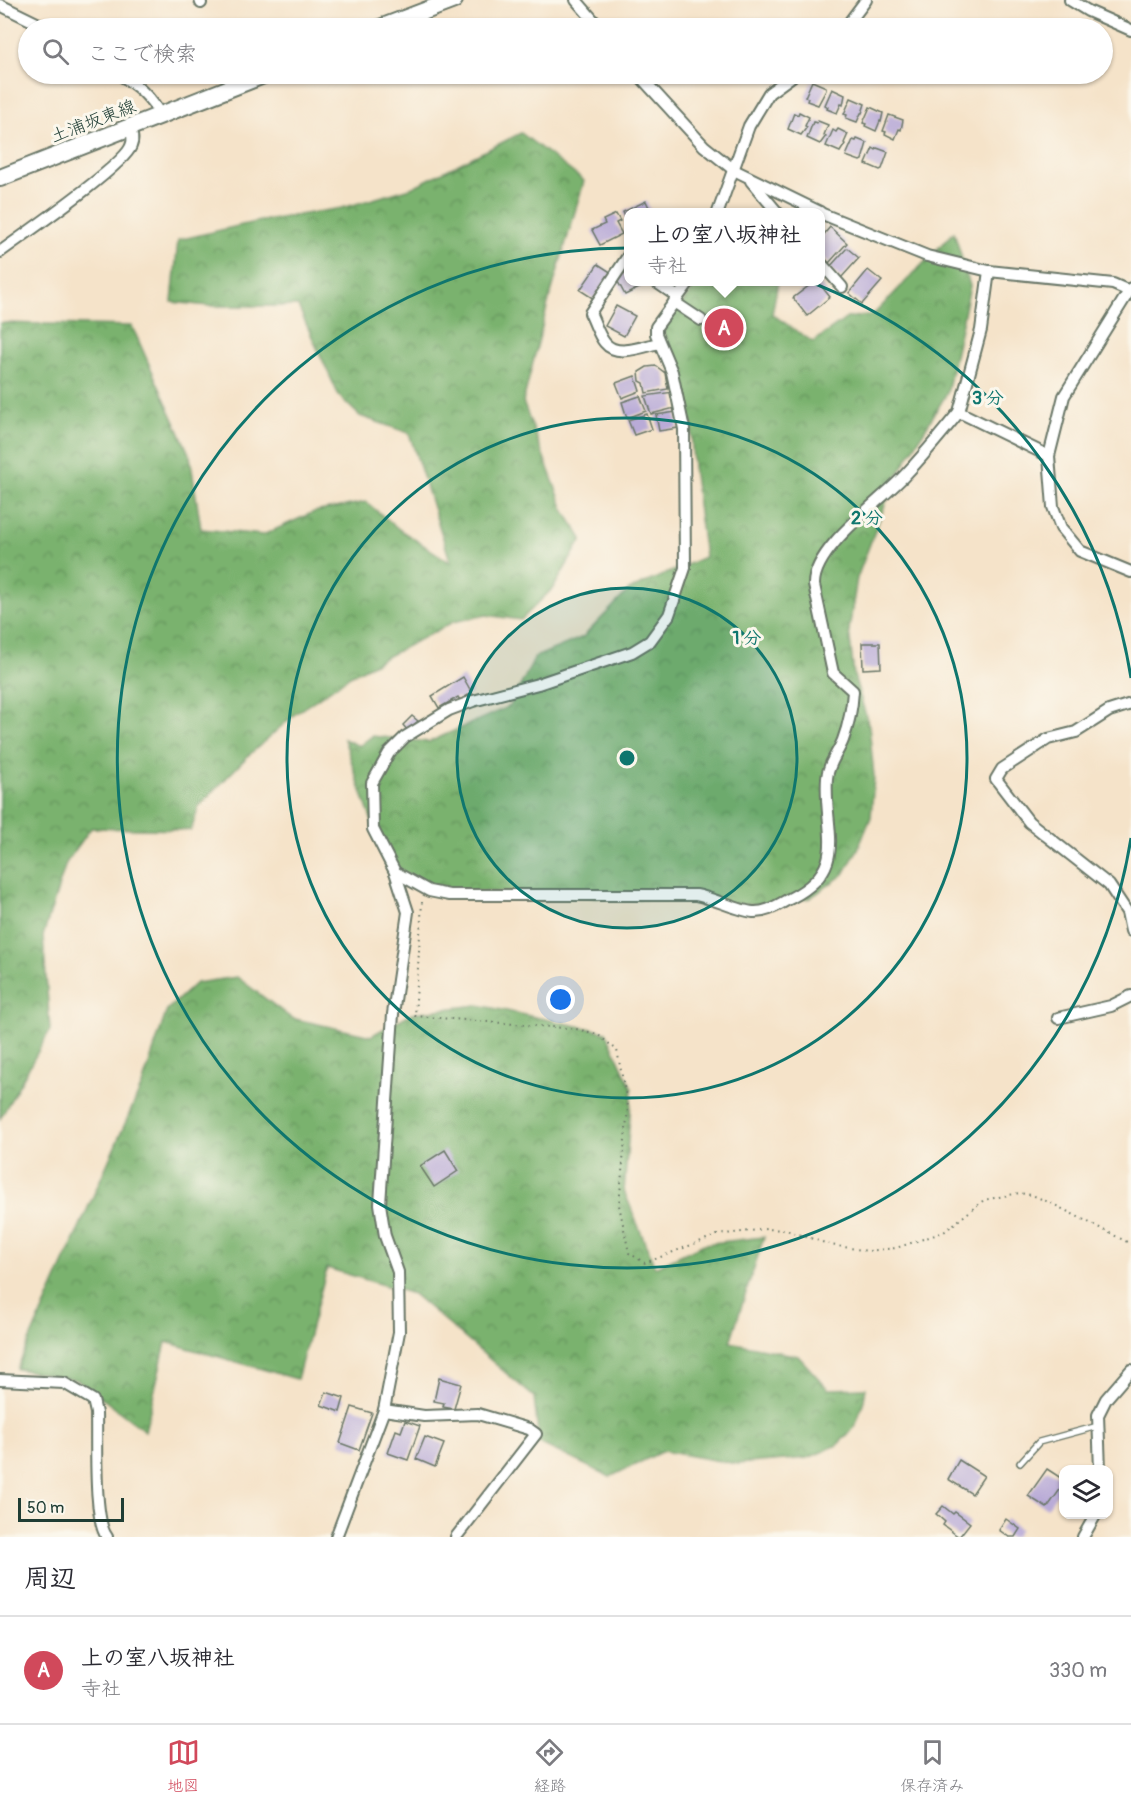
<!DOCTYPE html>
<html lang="ja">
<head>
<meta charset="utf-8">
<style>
	body { margin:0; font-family:Pangolin,"Klee One",sans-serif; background:#f7f7f7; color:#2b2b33 }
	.controls { position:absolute; right:18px; bottom:18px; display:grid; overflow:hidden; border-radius:12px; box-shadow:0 2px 4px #0004 }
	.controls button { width:54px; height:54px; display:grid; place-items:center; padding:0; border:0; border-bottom:2px solid #e1e1e2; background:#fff; color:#2b2b33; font:30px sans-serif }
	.scale { position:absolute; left:18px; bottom:15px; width:106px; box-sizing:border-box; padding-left:6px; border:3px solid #1f3d34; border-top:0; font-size:16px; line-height:21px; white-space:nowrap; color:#1f3d34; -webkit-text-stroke:4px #fbf7ec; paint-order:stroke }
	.you { position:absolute; left:561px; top:1000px; width:21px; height:21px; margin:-15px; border:4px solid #fff; border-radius:50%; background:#1a73e8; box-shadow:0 0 0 9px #1a73e833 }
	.badge { display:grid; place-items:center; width:39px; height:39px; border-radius:50%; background:#d1495b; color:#fff; font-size:20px; font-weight:700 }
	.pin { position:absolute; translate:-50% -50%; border:3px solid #fff; box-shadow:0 2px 6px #0006 }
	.popup { position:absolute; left:624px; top:208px; width:201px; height:78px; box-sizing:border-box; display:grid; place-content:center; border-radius:12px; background:#fff; filter:drop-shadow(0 2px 4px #0005); font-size:20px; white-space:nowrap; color:#7c7c81 }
	.popup b { font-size:22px; color:#2b2b33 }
	.popup::after { content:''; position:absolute; left:50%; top:100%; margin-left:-12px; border:12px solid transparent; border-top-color:#fff }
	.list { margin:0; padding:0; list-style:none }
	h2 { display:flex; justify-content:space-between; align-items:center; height:78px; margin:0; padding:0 24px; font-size:26px }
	h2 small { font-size:20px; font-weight:400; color:#7c7c81 }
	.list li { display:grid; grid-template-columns:39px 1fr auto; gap:18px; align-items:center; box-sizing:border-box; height:108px; padding:0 24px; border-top:2px solid #e1e1e2 }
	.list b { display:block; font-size:22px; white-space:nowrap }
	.list p { margin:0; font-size:20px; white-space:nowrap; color:#7c7c81 }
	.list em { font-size:20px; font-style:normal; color:#7c7c81 }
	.icon { flex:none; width:33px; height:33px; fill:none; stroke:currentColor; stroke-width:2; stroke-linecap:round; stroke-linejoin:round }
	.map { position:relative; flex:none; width:1131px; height:1537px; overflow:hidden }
	.search { position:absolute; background:#fff; box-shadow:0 2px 4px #0004; left:18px; right:18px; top:18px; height:66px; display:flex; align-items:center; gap:15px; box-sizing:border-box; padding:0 21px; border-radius:33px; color:#7c7c81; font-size:22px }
	.sheet { height:186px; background:#fff }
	nav { display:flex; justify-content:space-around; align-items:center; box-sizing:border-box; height:84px; border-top:2px solid #e1e1e2; background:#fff; font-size:16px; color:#7c7c81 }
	nav a { display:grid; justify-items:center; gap:3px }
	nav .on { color:#d1495b }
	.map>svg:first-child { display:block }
	.forest { fill:url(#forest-crowns); stroke:#4c7851; stroke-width:1.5 }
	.building { fill:#b9abd7 }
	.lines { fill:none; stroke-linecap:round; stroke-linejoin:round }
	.service-casing { stroke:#6a7768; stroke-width:8 }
	.minor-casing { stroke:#6a7768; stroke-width:14 }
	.secondary-casing { stroke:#6a7768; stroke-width:20 }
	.path { stroke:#6a7768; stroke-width:2; stroke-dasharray:1.5 4.5; stroke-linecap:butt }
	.service { stroke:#fff; stroke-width:5 }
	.minor { stroke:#fff; stroke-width:10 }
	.secondary { stroke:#fff; stroke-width:16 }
	.ring { fill:none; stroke:#0f766e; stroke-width:3 }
	.labels { text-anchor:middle; stroke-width:6; stroke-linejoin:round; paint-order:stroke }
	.street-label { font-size:18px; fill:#1f3d34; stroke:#fbf7ec }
	.centre { fill:#0f766e; stroke:#fbf7ec; stroke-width:3 }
	.ring-label { font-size:18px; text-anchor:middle; font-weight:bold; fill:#0f766e; stroke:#fbf7ec; stroke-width:6; stroke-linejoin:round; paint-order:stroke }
</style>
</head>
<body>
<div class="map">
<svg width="1131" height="1537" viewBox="0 0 1131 1537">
	<defs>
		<pattern id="forest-crowns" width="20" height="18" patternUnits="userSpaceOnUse" patternTransform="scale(1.5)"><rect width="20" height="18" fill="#7ab26e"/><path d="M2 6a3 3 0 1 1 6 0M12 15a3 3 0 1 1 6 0" fill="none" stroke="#63925b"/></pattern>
	</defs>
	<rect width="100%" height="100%" fill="#fbf7ec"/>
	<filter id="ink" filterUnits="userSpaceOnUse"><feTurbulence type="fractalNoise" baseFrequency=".0167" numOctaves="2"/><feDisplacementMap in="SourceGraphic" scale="12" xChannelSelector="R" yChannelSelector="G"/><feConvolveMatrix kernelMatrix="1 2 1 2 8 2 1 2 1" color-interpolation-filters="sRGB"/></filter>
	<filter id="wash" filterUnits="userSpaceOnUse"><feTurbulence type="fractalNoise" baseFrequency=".008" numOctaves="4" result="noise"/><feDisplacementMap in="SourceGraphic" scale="24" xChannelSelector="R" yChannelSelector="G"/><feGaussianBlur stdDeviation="1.35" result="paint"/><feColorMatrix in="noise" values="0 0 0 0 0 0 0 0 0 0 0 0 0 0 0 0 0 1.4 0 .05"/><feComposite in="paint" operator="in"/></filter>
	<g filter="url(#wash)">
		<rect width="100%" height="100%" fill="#f5e3c9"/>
		<!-- forest -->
		<g class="forest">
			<polygon points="521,133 584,181 547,307 523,402 564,510 582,539 554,587 521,620 486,615 453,622 350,676 295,714 247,757 199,806 191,830 91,828 66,863 43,936 50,1030 0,1119 0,323 132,326 190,456 201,529 263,535 314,512 366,502 400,530 451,563 409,433 360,416 339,396 298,306 209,306 172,302 178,240 255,222 342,208 411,188"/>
			<path d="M 954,232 L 970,286 L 947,393 L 894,481 L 857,578 L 849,630 L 854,676 L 869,726 L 874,776 L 871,817 L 858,849 L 844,874 L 810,898 L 772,905 L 446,890 C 430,885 414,880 400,870 C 378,854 354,767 344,739 L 359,746 L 372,736 L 429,742 L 510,706 L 535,657 L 583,637 L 629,590 L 705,557 L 693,467 L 691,422 L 678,368 L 663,331 L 697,282 L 778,282 L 772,314 L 813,342 L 847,318 L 874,314 Z"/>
			<polygon points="237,977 291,1018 371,1036 412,1013 478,1005 606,1032 632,1089 624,1191 655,1267 704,1244 764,1237 730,1342 798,1356 828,1389 866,1388 864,1400 855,1427 837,1445 808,1458 737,1464 663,1451 610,1477 539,1443 534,1397 413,1294 327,1268 297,1379 166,1342 145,1431 78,1380 17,1369 142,1085 167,1010 196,983"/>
		</g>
		<g id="blocks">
			<!-- building -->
			<g class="building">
				<polygon points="812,81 826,87 826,90 818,105 807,101 808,98 805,97"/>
				<polygon points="832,89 845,95 843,105 841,104 837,113 827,109 828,107 825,105"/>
				<polygon points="851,98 865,104 862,113 861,113 857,122 846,118 847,115 844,114"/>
				<polygon points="870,107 883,113 881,122 880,121 876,131 865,126 866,124 863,123"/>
				<polygon points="799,112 809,117 805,126 807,127 801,135 788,129 794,113 798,115"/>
				<polygon points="889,115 903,120 901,130 899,129 895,139 885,134 886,132 883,131"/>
				<polygon points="818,121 828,125 824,135 826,136 820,144 807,138 813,122 817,123"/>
				<polygon points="838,129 848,134 844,143 845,144 840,152 826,146 833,130 836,132"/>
				<polygon points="857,139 867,143 862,160 860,161 846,156 853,140 856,141"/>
				<polygon points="873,148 876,150 877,148 888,152 882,169 880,170 866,164"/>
				<polygon points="646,201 651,212 628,212 628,223 623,212"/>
				<polygon points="616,214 620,221 616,223 622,234 600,245 592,230 605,224 603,220"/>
				<polygon points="830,227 847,243 829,263 820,255 820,239"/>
				<polygon points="847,248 859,258 841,278 829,268"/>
				<polygon points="598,264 612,273 594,299 580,290"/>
				<polygon points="628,267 628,282 644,282 645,285 625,295 616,278 627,272 625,268"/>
				<polygon points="868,270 882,281 862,304 849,293"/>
				<polygon points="814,282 818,282 830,297 807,316 793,298"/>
				<polygon points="616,306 635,316 624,336 605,326"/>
				<polygon points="709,319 739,321 738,336 708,335"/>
				<polygon points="656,366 665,373 668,389 646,393 644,383 640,381 639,372 647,367"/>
				<polygon points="635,376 640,391 622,398 616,383"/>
				<polygon points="673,392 675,408 651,414 645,396"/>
				<polygon points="640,396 646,411 627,418 622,402"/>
				<polygon points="676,412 678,428 659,431 656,415"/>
				<polygon points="647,414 652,429 634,435 628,420"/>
				<polygon points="862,643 880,643 881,668 863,669"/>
				<polygon points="463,677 472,693 460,700 458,697 439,708 432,696"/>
				<polygon points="412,716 418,721 408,731 403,725"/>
				<polygon points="445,1150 458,1171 434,1187 420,1166"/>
				<polygon points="439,1378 461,1384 454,1409 443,1407 444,1403 434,1401"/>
				<polygon points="326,1392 344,1398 340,1412 321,1405"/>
				<polygon points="352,1407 372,1413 359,1450 340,1443"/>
				<polygon points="405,1421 420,1426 408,1460 388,1453 396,1430 401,1432"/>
				<polygon points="425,1437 444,1444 435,1467 416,1459"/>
				<polygon points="959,1460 984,1476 972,1494 948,1479"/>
				<polygon points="1047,1469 1064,1480 1064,1484 1047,1508 1028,1496"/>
				<polygon points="943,1506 953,1514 955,1512 970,1523 959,1537 943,1525 945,1522 936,1514"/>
				<polygon points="1006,1519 1020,1529 1015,1537 1009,1537 999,1530"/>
			</g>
		</g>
	</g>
	<g filter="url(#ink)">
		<use href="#blocks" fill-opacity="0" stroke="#6a7768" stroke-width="1.5"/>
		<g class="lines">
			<defs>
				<polyline id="service" points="1020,1463 1039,1442 1098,1426"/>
				<g id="minor">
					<polyline points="200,0 201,3"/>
					<polyline points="576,0 600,28"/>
					<polyline points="1070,0 1088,11 1131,30"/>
					<polyline points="0,5 47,28"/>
					<polyline points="845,28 866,0"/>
					<path d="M 119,74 C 138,86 150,96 161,116"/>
					<polyline points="638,74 704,146 734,170 820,212"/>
					<polyline points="751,181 777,212"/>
					<polyline points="718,212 749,126 769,93 795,74"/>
					<polyline points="820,213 927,256 989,271 1113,284 1129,291"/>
					<path d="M 0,252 C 23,235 124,166 131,146 C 134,139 132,134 129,128"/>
					<path d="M 628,256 L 590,313 C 595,322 598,335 605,343 C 617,358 644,346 659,343"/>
					<polyline points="820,262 842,287"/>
					<polyline points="656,282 678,297"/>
					<polyline points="1131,288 1064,396 1049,456 1053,507 1061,528 1080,551 1131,572"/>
					<polyline points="674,302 701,320"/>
					<polyline points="959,412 981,330 989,271"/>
					<polyline points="1131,704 1109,711 1076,732 1048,739 1002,769 996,779 1029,822 1109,885 1127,912 1131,931"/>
					<path d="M 395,872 L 429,891 L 449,895 L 696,895 C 713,898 739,911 753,912 C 767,913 779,904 791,898 C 851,867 823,830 827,778 C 828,764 838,753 843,740 C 849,724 852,708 853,691 L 833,673 L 814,585 C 813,548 881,501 905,475 C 924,455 942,433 959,412 L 1049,456"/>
					<polyline points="1058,1018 1111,1006 1131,996"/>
					<path d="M 0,1380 L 64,1383 L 93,1400 L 96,1413 C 97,1438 93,1520 107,1537"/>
					<polyline points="384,1410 424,1416 478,1414 529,1429 536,1434 456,1537"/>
					<polyline points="1100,1470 1098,1415 1106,1399 1131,1370"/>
					<polyline points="336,1537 384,1410 399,1332 398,1272 385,1236 380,1204 393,1014 408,912 395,872 373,829 372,783 389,753 405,737 449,710 473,701 538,684 632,652 650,641 669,615 685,568 684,429 672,372 656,334 656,327 689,282"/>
					<polyline points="1083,1537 1096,1514"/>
				</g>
				<g id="secondary">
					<polyline points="380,28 454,0"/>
					<polyline points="0,178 266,74"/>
				</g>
			</defs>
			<!-- service casing -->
			<use href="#service" class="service-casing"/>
			<!-- minor casing -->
			<use href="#minor" class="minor-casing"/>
			<!-- secondary casing -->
			<use href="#secondary" class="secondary-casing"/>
			<!-- path -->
			<polyline class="path" points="422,902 415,1016 576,1029 597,1034 617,1050 628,1107 619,1205 629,1253 645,1263 717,1235 766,1229 786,1230 831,1245 868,1251 896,1248 944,1232 984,1200 1019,1193 1032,1195 1051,1203 1131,1244"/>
			<!-- service -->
			<use href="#service" class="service"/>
			<!-- minor -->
			<use href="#minor" class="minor"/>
			<!-- secondary -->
			<use href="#secondary" class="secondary"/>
		</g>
	</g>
	<!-- distance rings -->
	<circle cx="627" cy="758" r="170" fill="#0f766e" fill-opacity=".12"/>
	<g class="ring">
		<circle cx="627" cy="758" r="170"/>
		<circle cx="627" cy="758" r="340"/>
		<path d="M1131 838A510 510 0 1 1 1131 678"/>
	</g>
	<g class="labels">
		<!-- street labels -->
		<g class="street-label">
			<text transform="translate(93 121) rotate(-21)" y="6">土浦坂東線</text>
		</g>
	</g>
	<circle cx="627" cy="758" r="9" class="centre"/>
	<g class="ring-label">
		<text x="988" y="404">3 分</text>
		<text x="867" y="524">2 分</text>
		<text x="747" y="644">1 分</text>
	</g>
</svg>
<div class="controls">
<button><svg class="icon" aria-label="layers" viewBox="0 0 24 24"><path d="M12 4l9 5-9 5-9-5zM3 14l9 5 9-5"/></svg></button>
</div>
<div class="scale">50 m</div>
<div class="you"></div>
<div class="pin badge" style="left:724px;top:328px">A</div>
<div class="popup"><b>上の室八坂神社</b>寺社</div>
<div class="search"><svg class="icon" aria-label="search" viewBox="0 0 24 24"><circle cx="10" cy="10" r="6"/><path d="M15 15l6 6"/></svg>ここで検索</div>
</div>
<section class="sheet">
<h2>周辺<small></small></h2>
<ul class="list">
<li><span class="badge">A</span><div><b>上の室八坂神社</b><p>寺社</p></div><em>330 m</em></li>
</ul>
</section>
<nav>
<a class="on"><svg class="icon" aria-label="map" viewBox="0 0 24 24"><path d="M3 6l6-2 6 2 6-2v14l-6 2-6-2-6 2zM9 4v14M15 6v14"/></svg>地図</a>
<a><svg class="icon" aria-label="directions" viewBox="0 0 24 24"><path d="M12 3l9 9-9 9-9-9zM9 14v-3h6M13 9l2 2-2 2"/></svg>経路</a>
<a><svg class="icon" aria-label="saved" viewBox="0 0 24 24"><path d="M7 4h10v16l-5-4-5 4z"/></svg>保存済み</a>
</nav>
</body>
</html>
